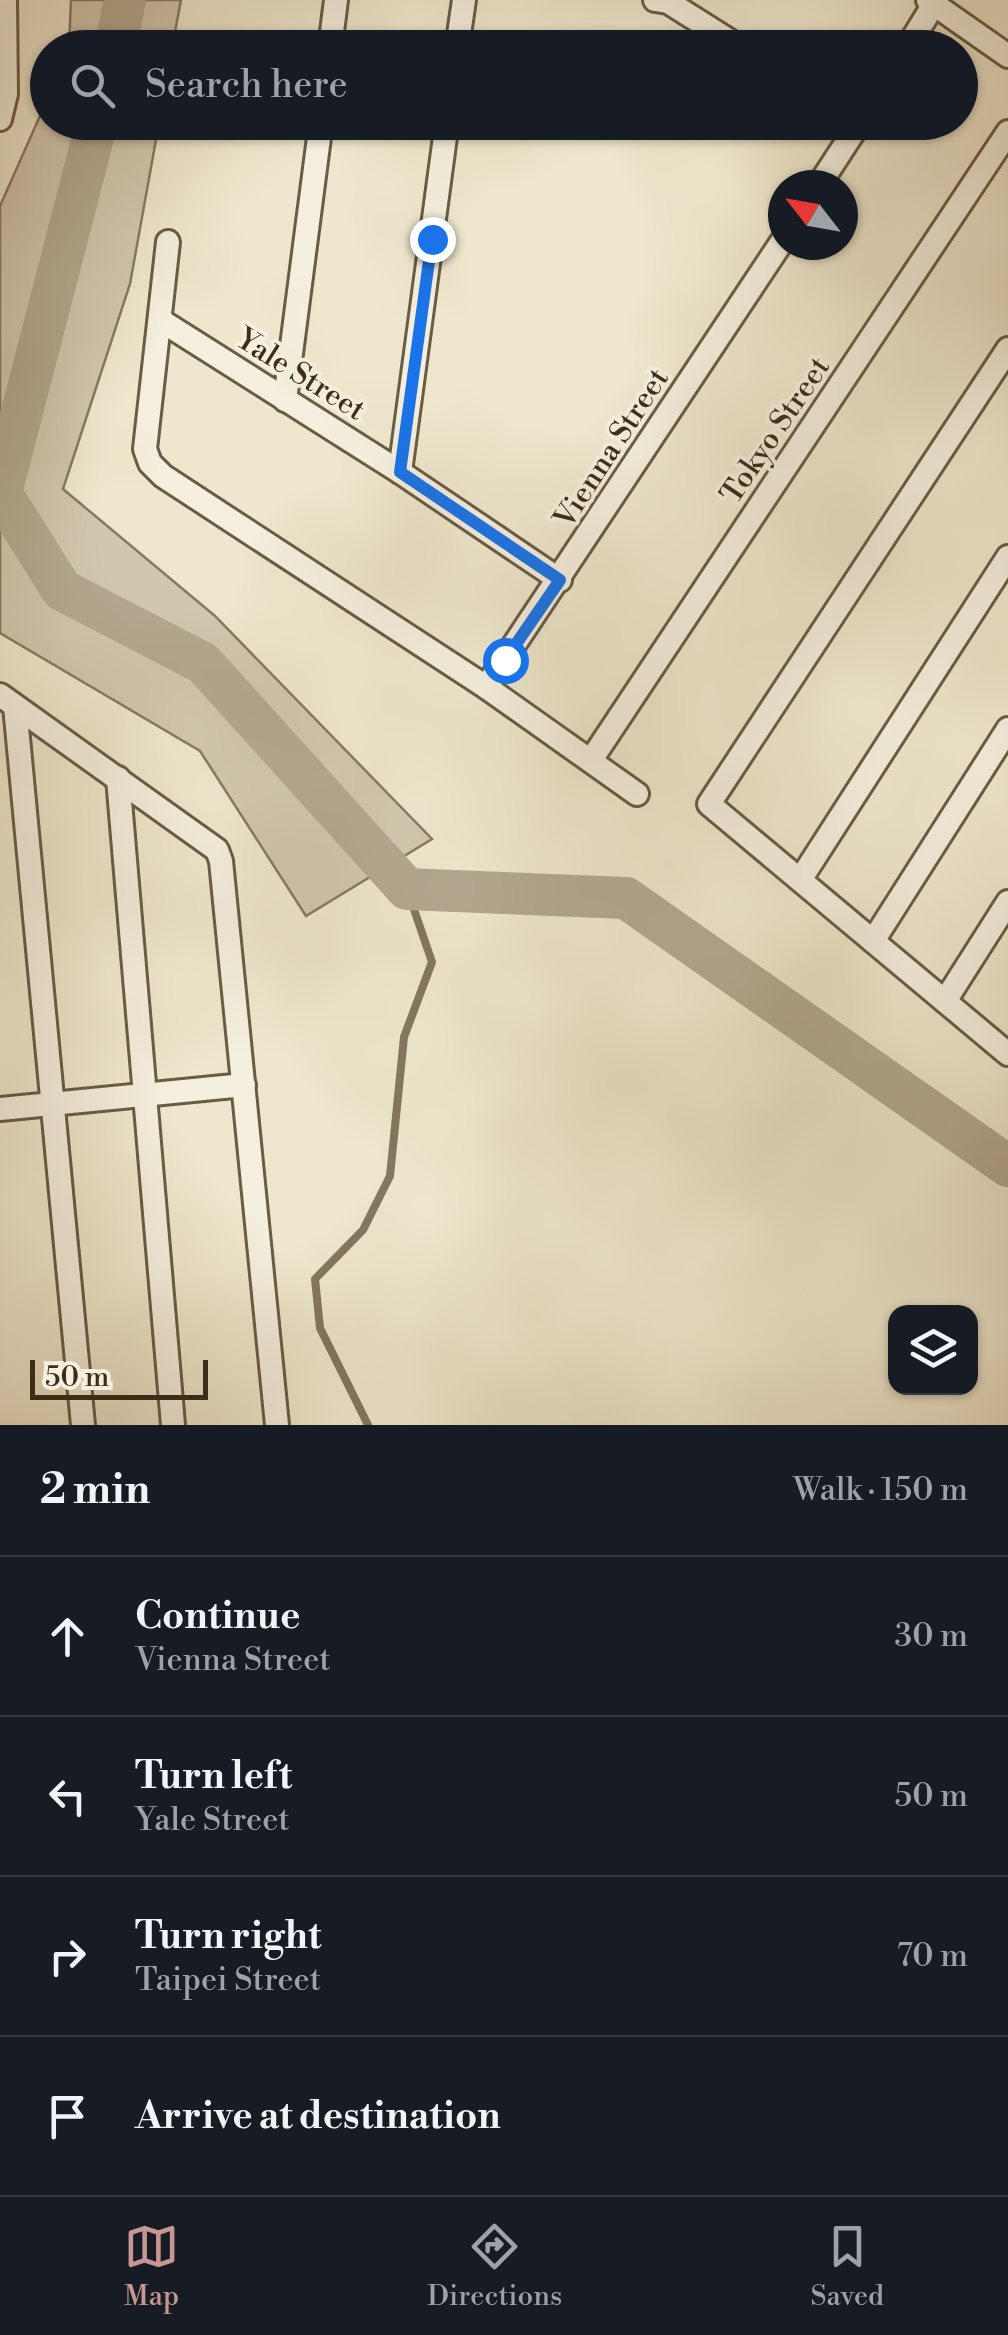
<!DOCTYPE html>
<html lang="en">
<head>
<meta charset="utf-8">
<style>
	body { margin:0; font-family:"Libre Bodoni",serif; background:#242831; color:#f1f3f6 }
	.controls { position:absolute; right:30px; bottom:30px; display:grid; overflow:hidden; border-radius:20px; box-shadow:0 2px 8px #0004 }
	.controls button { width:90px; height:90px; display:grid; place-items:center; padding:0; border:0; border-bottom:2px solid #363941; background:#171b24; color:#f1f3f6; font:50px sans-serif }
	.compass { position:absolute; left:768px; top:170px; width:90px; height:90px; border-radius:50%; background:#171b24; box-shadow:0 2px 8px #0004; rotate:301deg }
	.scale { position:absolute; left:30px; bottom:25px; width:178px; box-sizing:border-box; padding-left:10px; border:5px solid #3d2d17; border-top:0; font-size:28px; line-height:35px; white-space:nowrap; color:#3d2d17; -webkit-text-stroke:8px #f4efde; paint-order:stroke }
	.stop { position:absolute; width:30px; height:30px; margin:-22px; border:8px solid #1a73e8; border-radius:50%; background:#fff }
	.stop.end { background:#1a73e8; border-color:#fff; box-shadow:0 2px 10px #0008 }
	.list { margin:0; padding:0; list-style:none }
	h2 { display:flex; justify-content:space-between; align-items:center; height:130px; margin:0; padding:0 40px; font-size:42px }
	h2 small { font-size:32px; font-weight:400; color:#9ea1a6 }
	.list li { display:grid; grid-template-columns:65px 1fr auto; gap:30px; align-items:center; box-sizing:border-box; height:160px; padding:0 40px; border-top:2px solid #363941 }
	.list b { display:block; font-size:38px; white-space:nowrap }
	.list p { margin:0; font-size:32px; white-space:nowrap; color:#9ea1a6 }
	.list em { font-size:32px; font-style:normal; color:#9ea1a6 }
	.icon { flex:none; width:55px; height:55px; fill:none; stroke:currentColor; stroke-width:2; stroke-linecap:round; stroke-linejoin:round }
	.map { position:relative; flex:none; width:1008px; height:1425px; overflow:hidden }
	.search { position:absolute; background:#171b24; box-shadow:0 2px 8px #0004; left:30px; right:30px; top:30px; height:110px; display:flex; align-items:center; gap:25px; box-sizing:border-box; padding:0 35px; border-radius:55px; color:#9ea1a6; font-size:38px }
	.sheet { height:770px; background:#171b24 }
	nav { display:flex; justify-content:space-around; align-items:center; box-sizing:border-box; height:140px; border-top:2px solid #363941; background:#171b24; font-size:28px; color:#9ea1a6 }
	nav a { display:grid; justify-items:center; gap:5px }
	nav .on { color:#c59692 }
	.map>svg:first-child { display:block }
	.green { fill:#d0c7ae; stroke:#867a62; stroke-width:2.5 }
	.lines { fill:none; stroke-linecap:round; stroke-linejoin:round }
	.stream { stroke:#83775f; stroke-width:8 }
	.river { stroke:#b2a88f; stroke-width:42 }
	.street-casing { stroke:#695c44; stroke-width:28 }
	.street { stroke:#f4efde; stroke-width:22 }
	.route { stroke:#1a73e8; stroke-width:12 }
	.labels { text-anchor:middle; stroke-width:8; stroke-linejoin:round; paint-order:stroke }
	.street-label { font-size:30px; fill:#3d2d17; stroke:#f4efde }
</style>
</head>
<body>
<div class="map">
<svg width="1008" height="1425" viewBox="0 0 1008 1425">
	<rect width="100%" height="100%" fill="#eee7cd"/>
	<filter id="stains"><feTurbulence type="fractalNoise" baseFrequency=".002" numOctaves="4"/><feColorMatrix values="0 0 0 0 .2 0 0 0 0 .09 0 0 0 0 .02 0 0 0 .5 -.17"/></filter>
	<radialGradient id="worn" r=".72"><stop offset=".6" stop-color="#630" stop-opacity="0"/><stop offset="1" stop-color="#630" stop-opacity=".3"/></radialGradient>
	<!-- green -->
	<g class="green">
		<polygon points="71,0 181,0 172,47 69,47"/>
		<polygon points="47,100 48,122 159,123 130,284 63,489 215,616 432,839 306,916 200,751 0,633 0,206"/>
	</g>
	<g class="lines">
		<!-- stream -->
		<polyline class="stream" points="368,1425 320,1328 315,1279 363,1230 390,1176 404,1037 432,962 407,889"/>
		<!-- river -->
		<g class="river">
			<polyline points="115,48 125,0"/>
			<polyline points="97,122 1,493 62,590 203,663 407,889 626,898 1008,1166"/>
		</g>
		<defs>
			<g id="street">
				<polyline points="655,0 668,2 741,48"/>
				<polyline points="928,0 1008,56"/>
				<polyline points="330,48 336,0"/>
				<polyline points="457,48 464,0"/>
				<polyline points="907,48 934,4"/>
				<polyline points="0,119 6,94 5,0"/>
				<polyline points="819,185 860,122"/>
				<polyline points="168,242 145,449 150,463 163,476 486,687 637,794"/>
				<polyline points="160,320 400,472 560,580"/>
				<polyline points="1008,349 709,804 1008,1054"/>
				<polyline points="285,400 321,122"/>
				<polyline points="400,472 447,122"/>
				<polyline points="486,687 783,240"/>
				<polyline points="0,695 217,850 221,861 277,1425"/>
				<polyline points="15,706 83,1425"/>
				<polyline points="591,760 1008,132"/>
				<polyline points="118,778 173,1425"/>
				<polyline points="800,880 1008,557"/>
				<polyline points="873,941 1008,729"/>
				<polyline points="945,1001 1008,902"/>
				<polyline points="0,1109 244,1085"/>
			</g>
		</defs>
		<!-- street casing -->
		<use href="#street" class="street-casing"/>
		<!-- street -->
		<use href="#street" class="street"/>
	</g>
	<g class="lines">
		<!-- route -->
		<polyline class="route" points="432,239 400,472 560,580 505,660"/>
	</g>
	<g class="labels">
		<!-- street labels -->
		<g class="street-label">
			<text transform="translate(301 374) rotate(32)" y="10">Yale Street</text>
			<text transform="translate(775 430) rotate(-56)" y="10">Tokyo Street</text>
			<text transform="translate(611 448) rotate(-57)" y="10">Vienna Street</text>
		</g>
	</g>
	<rect width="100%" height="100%" filter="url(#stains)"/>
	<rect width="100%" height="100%" fill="url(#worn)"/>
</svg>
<div class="controls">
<button><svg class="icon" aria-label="layers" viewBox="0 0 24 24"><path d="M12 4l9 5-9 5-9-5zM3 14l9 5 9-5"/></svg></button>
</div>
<svg class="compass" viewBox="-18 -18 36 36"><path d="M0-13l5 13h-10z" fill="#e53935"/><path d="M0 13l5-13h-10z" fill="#9ea1a6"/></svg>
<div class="scale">50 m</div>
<div class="stop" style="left:505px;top:660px"></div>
<div class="stop end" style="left:432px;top:239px"></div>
<div class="search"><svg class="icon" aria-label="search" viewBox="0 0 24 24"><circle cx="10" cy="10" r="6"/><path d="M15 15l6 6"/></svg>Search here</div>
</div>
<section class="sheet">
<h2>2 min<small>Walk · 150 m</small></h2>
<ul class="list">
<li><svg class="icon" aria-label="ahead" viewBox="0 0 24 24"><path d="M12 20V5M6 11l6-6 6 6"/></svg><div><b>Continue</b><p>Vienna Street</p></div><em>30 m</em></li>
<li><svg class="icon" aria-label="left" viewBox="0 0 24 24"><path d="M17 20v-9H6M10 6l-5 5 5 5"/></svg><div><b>Turn left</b><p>Yale Street</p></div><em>50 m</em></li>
<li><svg class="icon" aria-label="right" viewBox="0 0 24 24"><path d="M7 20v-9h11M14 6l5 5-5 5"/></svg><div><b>Turn right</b><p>Taipei Street</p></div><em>70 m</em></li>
<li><svg class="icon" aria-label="arrive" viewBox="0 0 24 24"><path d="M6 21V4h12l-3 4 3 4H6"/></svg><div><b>Arrive at destination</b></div></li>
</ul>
</section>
<nav>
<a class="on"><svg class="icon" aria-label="map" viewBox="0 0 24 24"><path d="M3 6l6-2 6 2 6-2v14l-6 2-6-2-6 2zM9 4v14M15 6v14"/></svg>Map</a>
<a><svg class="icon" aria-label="directions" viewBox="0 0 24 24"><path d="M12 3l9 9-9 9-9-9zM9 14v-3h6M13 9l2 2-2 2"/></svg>Directions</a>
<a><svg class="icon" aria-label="saved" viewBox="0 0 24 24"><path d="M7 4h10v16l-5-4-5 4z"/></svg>Saved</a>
</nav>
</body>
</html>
